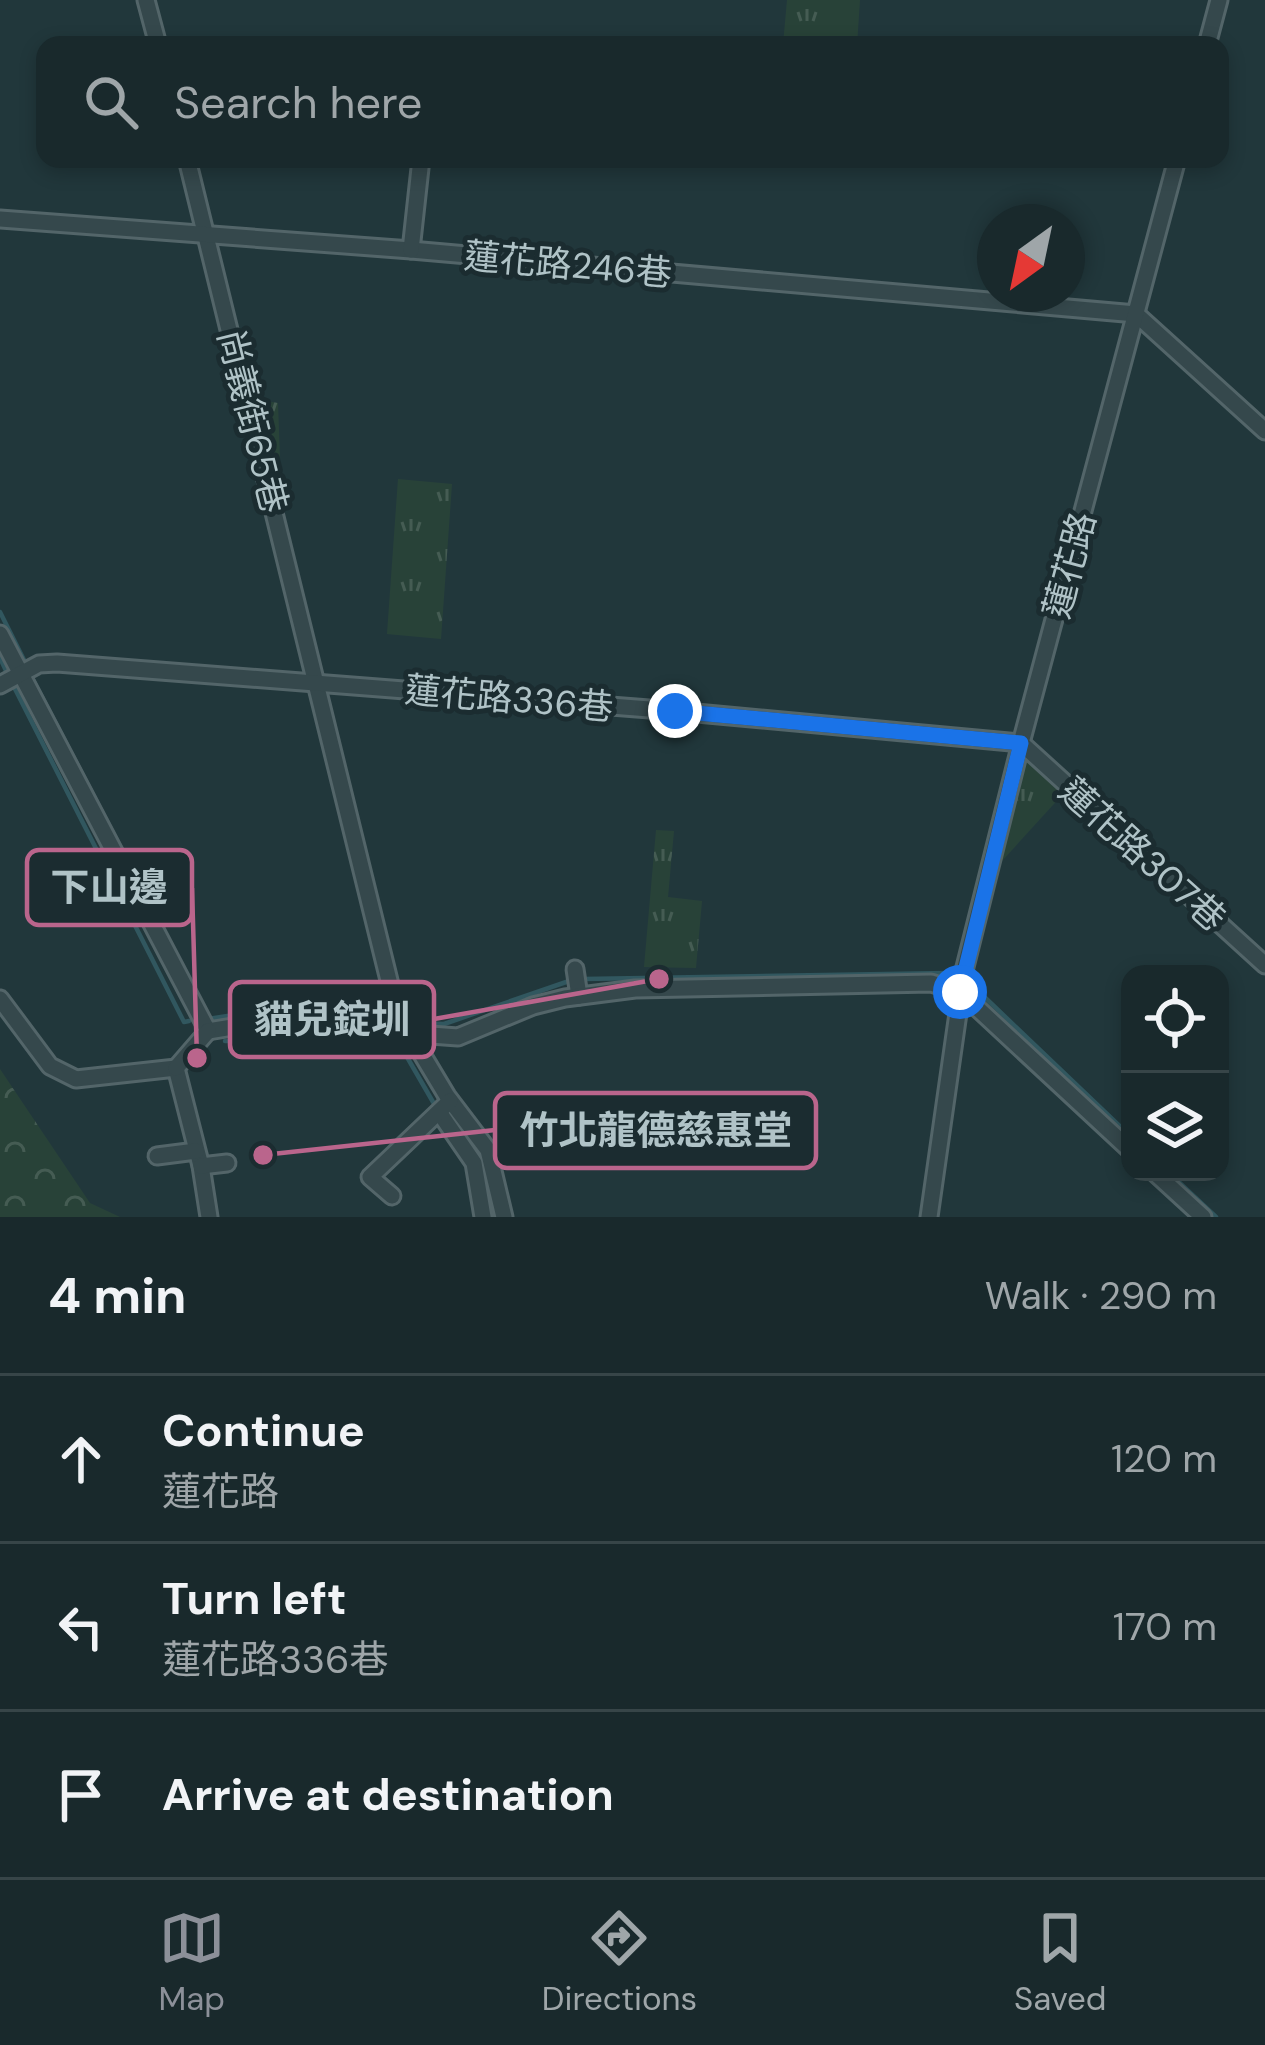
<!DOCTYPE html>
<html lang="en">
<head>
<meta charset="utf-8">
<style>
	body { margin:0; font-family:"DM Sans","Noto Sans TC",sans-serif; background:#263538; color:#f1f3f6 }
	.controls { position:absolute; right:36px; bottom:36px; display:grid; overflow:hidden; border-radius:24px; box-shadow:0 6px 18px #0003 }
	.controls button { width:108px; height:108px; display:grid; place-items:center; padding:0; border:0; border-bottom:3px solid #374548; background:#19292c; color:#f1f3f6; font:60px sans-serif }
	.compass { position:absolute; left:977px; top:204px; width:108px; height:108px; border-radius:50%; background:#19292c; box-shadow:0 6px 18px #0003; rotate:213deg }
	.stop { position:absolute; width:36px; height:36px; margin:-27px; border:9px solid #1a73e8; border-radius:50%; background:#fff }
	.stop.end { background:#1a73e8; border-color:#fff; box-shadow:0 3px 12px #0008 }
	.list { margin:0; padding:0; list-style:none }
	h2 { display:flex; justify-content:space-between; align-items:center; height:156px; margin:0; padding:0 48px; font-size:51px }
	h2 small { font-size:39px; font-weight:400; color:#9fa6a9 }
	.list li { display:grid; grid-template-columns:78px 1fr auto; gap:36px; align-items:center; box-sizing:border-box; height:168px; padding:0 48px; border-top:3px solid #374548 }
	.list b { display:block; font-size:45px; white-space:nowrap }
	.list p { margin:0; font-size:39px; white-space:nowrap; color:#9fa6a9 }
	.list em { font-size:39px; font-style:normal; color:#9fa6a9 }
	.icon { flex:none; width:66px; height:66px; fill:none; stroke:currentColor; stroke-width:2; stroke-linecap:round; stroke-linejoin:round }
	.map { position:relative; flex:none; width:1265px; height:1217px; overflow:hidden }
	.search { position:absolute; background:#19292c; box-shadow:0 6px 18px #0003; left:36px; right:36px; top:36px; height:132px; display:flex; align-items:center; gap:30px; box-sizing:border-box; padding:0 42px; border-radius:24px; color:#9fa6a9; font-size:45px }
	.sheet { height:660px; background:#19292c }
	nav { display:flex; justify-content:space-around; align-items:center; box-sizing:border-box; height:168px; border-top:3px solid #374548; background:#19292c; font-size:33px; color:#9fa6a9 }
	nav a { display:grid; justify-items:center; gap:6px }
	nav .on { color:#8c9099 }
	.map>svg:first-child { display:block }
	.grass { fill:url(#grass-tufts) }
	.forest { fill:url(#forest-crowns) }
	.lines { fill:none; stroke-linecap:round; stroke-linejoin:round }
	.stream { stroke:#31575f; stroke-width:4.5 }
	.minor-casing { stroke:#536569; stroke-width:21 }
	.minor { stroke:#35484c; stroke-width:15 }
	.route { stroke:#1a73e8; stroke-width:15 }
	.labels { text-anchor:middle; stroke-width:10; stroke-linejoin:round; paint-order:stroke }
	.street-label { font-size:36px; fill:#b0c3c7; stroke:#1b2c30 }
	.leader { fill:none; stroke:#ba658c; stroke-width:4.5 }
	.callout-dot { fill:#ba658c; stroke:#1b2c30; stroke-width:4.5 }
	.callout { fill:#1b2c30; stroke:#ba658c; stroke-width:4.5 }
	.callout-label { font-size:39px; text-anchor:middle; font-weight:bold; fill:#b0c3c7 }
</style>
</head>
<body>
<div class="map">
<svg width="1265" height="1217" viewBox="0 0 1265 1217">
	<defs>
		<pattern id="grass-tufts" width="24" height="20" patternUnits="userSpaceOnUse" patternTransform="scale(3)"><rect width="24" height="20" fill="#284238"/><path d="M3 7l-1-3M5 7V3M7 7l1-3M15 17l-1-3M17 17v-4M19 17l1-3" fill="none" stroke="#455c53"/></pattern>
		<pattern id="forest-crowns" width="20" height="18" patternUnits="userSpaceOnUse" patternTransform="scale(3)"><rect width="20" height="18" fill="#284238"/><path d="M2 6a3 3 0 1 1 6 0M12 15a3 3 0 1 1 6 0" fill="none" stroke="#455c53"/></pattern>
	</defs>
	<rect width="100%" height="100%" fill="#21373b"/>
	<!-- grass -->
	<g class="grass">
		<polygon points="787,0 860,0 857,45 783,45"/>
		<polygon points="250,398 278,403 280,459 265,459"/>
		<polygon points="398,479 452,484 441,639 387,634"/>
		<polygon points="1026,760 1063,794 1002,861 1000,854"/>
		<polygon points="656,830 674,831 668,897 702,901 696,968 644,967"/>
	</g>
	<!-- forest -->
	<polygon class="forest" points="0,1069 90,1203 120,1217 0,1217"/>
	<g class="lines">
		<!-- stream -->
		<g class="stream">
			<polyline points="0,612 26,664"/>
			<polyline points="0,658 8,675"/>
			<polyline points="30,674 144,892"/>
			<polyline points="13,685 184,1022 189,1021"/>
			<polyline points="583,979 947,973 974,987 1130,1136"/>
			<polyline points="208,1019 259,1011 393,1022"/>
			<polyline points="405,1023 444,1024 572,980"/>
			<polyline points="225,1041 386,1044 407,1057 433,1102"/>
			<polyline points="1168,1172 1216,1217"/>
			<polyline points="485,1185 492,1217"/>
		</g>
		<defs>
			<g id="minor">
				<polyline points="146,0 158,45"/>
				<polyline points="1207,45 1219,0"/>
				<polyline points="187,159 398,1017 397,1034"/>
				<polyline points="0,219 411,250 1136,314 1265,431"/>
				<polyline points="411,250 421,159"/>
				<polyline points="0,634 208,1031"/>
				<polyline points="0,685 39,664 57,663 675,711 1021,743 1265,965"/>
				<polyline points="575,969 579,996"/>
				<polyline points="0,999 50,1066 76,1079 176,1068"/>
				<polyline points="208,1031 251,1024 293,1025 458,1037 533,1006 565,998 635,989 931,983 960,992 1130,1150"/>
				<polyline points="411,1036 447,1096 488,1150 504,1217"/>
				<polyline points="176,1068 201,1166 209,1217"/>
				<polyline points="176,1068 208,1031"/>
				<polyline points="439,1112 474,1163 483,1217"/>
				<polyline points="157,1156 196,1151"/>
				<polyline points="201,1166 227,1163"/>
				<polyline points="1154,1172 1203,1217"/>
				<polyline points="392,1196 370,1177 450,1101"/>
				<polyline points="929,1217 964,971 1021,743 1177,159"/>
			</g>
		</defs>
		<!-- minor casing -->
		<use href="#minor" class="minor-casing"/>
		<!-- minor -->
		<use href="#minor" class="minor"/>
	</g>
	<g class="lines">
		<!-- route -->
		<polyline class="route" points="675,711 1021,743 960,992"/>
	</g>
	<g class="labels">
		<!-- street labels -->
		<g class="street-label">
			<text transform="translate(568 264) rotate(5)" y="13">蓮花路246巷</text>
			<text transform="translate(253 421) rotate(76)" y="13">尚義街65巷</text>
			<text transform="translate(1069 565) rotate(-75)" y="13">蓮花路</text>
			<text transform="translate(509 698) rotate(5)" y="13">蓮花路336巷</text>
			<text transform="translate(1143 854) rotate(42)" y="13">蓮花路307巷</text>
		</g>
	</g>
	<!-- callouts -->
	<path class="leader" d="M197 1058L192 888M659 979L434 1019M263 1155L495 1130"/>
	<g class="callout-dot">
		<circle cx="197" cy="1058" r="12"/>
		<circle cx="659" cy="979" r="12"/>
		<circle cx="263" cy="1155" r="12"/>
	</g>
	<g class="callout">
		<rect x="27" y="850" width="165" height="75" rx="12"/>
		<rect x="230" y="982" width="204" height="75" rx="12"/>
		<rect x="495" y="1093" width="321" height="75" rx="12"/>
	</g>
	<g class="callout-label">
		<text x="109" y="901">下山邊</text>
		<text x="332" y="1033">貓兒錠圳</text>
		<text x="656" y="1144">竹北龍德慈惠堂</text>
	</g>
</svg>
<div class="controls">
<button><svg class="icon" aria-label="locate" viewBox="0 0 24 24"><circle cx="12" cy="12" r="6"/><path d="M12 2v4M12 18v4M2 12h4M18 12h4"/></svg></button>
<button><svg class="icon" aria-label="layers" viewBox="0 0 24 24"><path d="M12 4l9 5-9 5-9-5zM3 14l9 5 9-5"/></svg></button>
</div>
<svg class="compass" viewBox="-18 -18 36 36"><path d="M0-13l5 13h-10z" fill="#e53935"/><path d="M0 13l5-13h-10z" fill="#9fa6a9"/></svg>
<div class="stop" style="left:960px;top:992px"></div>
<div class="stop end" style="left:675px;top:711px"></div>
<div class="search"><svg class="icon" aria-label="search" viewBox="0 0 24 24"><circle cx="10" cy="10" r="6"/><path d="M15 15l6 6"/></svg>Search here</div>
</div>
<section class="sheet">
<h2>4 min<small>Walk · 290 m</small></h2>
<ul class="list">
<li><svg class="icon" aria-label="ahead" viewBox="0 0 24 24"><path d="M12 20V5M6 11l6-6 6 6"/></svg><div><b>Continue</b><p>蓮花路</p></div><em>120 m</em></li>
<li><svg class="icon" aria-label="left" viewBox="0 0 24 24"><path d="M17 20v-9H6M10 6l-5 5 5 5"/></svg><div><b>Turn left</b><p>蓮花路336巷</p></div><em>170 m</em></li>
<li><svg class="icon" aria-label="arrive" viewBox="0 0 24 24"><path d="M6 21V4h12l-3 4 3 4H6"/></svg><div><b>Arrive at destination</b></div></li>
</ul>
</section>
<nav>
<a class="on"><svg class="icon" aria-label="map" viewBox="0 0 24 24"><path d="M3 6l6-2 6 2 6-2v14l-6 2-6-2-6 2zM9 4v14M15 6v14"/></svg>Map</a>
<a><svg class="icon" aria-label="directions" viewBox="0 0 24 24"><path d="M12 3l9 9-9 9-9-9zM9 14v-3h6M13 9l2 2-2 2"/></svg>Directions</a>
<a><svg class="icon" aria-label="saved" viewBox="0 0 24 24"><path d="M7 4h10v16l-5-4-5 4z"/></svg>Saved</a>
</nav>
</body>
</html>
